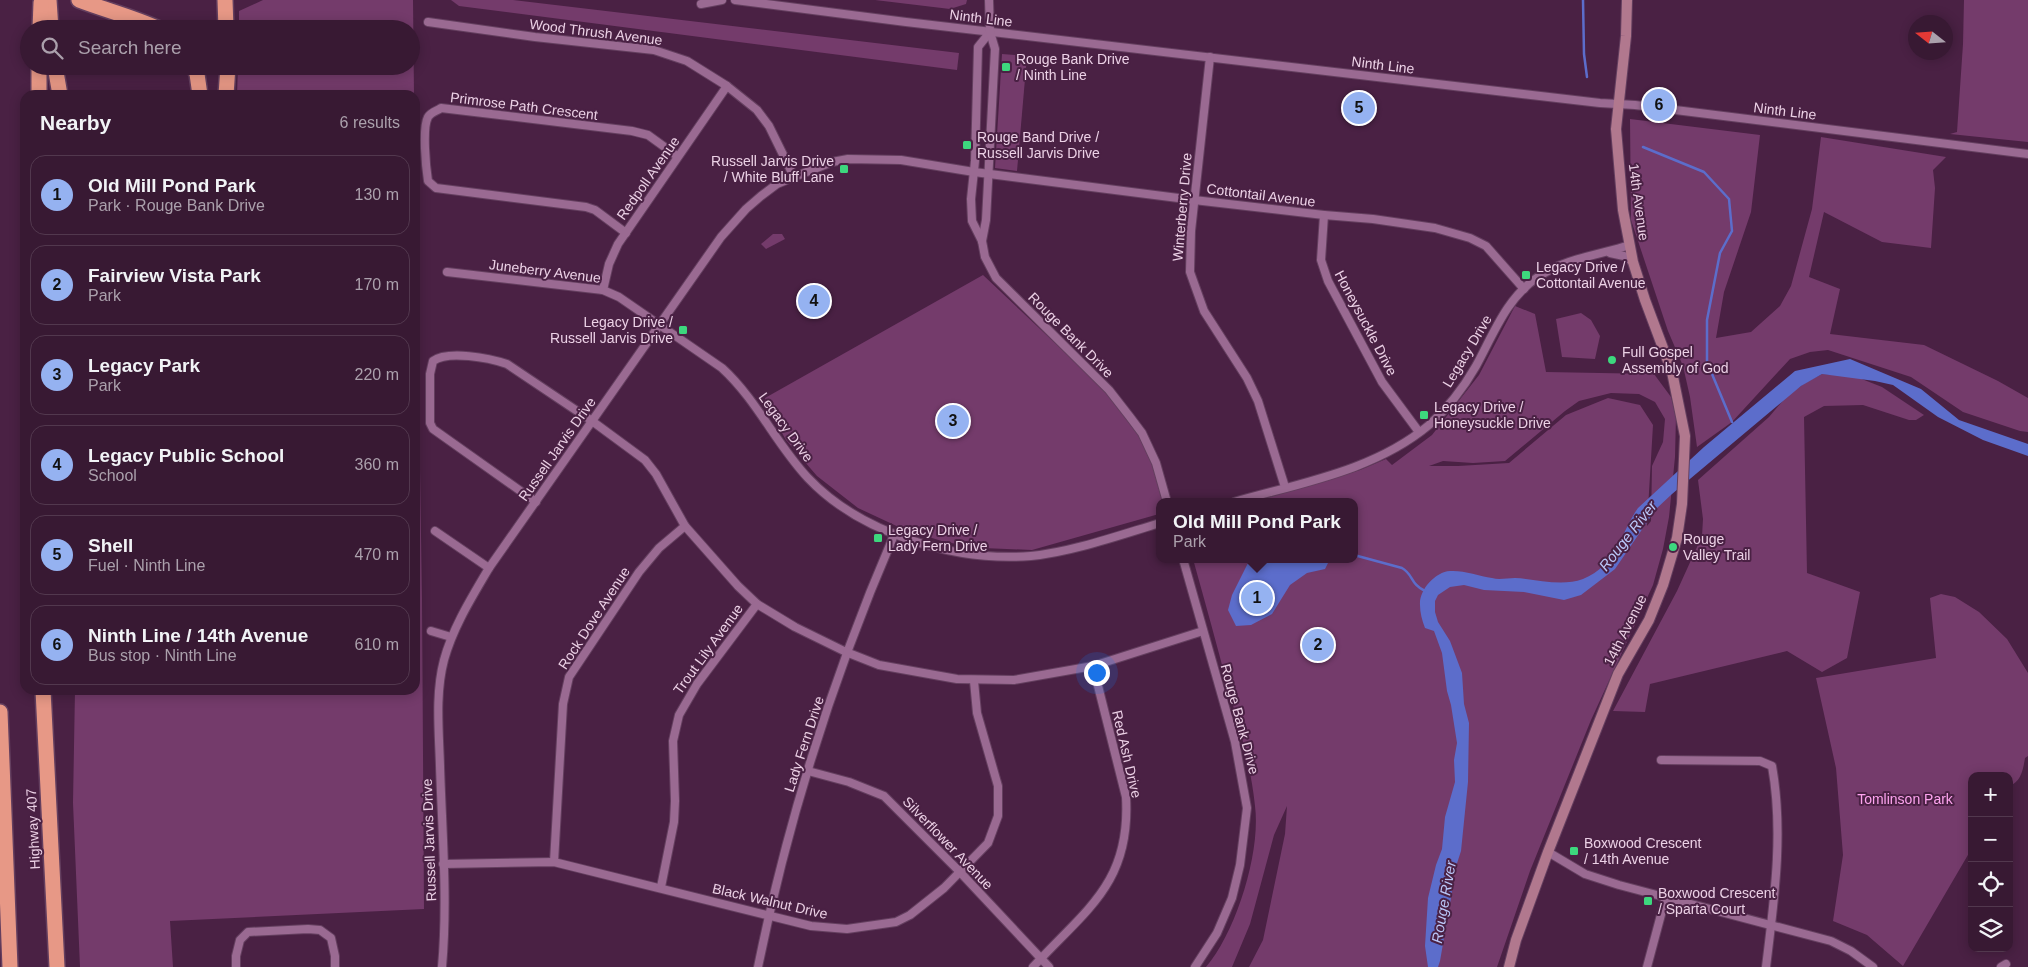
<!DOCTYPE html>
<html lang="en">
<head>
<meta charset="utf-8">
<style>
	body { margin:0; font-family:Helvetica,sans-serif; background:#43263f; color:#f1f3f6 }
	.controls { position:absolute; right:15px; bottom:15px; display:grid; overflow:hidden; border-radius:10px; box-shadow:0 2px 12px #0003 }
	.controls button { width:45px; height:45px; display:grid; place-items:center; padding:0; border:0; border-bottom:1px solid #52384e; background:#381933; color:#f1f3f6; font:25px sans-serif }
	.compass { position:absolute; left:1908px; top:15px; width:45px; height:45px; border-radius:50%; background:#381933; box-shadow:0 2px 12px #0003; rotate:287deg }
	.you { position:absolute; left:1096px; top:672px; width:18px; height:18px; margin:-12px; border:4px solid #fff; border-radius:50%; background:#1a73e8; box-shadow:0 0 0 8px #1a73e833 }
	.badge { display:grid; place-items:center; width:32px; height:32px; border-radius:50%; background:#95b2f1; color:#111; font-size:16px; font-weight:700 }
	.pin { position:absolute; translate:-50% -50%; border:2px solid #fff; box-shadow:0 1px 5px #0006 }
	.popup { position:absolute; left:1156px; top:498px; width:202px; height:65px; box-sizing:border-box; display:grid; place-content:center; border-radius:10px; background:#381933; filter:drop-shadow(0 1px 4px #0005); font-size:16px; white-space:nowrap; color:#aba0ac }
	.popup b { font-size:19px; color:#f1f3f6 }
	.popup::after { content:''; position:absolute; left:50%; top:100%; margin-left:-10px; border:10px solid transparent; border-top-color:#381933 }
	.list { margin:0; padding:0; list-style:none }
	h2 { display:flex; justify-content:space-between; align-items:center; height:65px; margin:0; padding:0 20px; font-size:21px }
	h2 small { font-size:16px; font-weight:400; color:#aba0ac }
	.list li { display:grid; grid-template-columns:32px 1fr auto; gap:15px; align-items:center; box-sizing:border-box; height:80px; margin:0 10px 10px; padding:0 10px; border:1px solid #52384e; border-radius:15px }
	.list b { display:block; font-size:19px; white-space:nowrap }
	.list p { margin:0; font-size:16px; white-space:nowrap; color:#aba0ac }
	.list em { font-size:16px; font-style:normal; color:#aba0ac }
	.icon { flex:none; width:28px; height:28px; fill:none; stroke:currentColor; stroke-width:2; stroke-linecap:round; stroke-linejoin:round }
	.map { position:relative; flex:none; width:2028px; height:967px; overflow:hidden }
	.search { position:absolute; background:#381933; box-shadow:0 2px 12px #0003; left:20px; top:20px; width:400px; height:55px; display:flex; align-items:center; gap:12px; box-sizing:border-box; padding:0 18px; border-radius:28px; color:#aba0ac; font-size:19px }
	.panel { position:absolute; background:#381933; box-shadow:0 2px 12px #0003; left:20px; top:90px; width:400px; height:605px; border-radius:15px }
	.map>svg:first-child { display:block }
	.green { fill:#743b6b; fill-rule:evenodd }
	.water { fill:#5c6dcb }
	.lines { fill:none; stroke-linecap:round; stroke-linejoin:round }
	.stream { stroke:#5c6dcb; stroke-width:2.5 }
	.street-casing { stroke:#643f5f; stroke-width:10 }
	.secondary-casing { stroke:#643f5f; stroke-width:12 }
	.highway-casing { stroke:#643f5f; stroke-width:18 }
	.street { stroke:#9a6a92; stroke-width:8 }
	.secondary { stroke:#b1788e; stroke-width:10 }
	.highway { stroke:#e79886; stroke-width:15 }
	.poi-dot { fill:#3dd77e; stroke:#4a2144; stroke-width:2 }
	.labels { text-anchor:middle; stroke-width:4; stroke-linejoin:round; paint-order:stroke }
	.street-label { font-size:14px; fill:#ecd1e6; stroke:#4a2144 }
	.poi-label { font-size:14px; fill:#ecd1e6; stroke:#4a2144; text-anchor:start }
	.park-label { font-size:14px; fill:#fea4ef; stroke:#4a2144 }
	.water-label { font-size:15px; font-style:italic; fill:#bac7f8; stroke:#4a2144 }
</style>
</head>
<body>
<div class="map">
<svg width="2028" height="967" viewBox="0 0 2028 967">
	<rect width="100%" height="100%" fill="#4a2144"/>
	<!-- green -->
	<g class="green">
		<polygon points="263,0 413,0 414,95 237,95 238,66 411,66 411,29 239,29 239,11"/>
		<polygon points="451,0 513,0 959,53 957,70 459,6"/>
		<polygon points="875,0 967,0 966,4 950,9"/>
		<polygon points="1964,0 2028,0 2028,142 1950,134 1957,132 1963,44"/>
		<polygon points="1002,54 1027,56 1017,171 995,168"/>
		<polygon points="1630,119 1760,135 1751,212 1724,292 1716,338 1751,332 1780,306 1791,286 1812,209 1821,137 1946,157 1933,170 1935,188 1931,248 1882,242 1824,212 1809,277 1840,289 1830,334 1924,345 1998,381 2028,398 2028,432 2020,431 1963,412 1911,377 1828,350 1810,352 1790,359 1732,422 1697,447 1690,397 1683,366 1668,331 1631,220"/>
		<polygon points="415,144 422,598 424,909 170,921 173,967 80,967 73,803 75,690 415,690"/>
		<polygon points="773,234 782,234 785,239 766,249 761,244"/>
		<polygon points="983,275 1107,392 1139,432 1150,458 1163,502 1160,502 1159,514 1032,550 983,548 945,542 903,529 858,508 817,476 786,440 767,407 765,398"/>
		<path d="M 1515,306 L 1535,314 L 1546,372 L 1654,374 L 1671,397 L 1676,416 L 1675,457 L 1669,517 L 1663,549 L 1653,585 L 1591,720 L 1530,871 L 1497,967 L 1249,967 L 1263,940 L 1285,834 L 1287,806 L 1274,835 L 1250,924 L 1232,967 L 1206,967 C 1236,932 1261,852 1255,806 C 1251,766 1239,726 1228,688 C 1217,645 1205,602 1193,559 L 1354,559 L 1354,502 L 1253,502 L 1360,470 L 1386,459 L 1392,465 L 1432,435 L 1479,375 ZM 1611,393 L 1639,394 L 1655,402 L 1665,419 L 1663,442 L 1652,466 L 1651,521 L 1647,526 L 1653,425 L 1640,405 L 1608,398 L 1566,415 L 1509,463 L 1458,466 L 1429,466 L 1443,461 L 1473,463 L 1505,461 L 1565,411 L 1579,401 Z"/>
		<polygon points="1581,313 1591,320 1600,336 1595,359 1562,357 1556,319"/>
		<polygon points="1822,374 1854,376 1882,387 1924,415 1916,420 1909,420 1863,405 1824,406 1804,417 1807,573 1860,592 1847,658 1822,672 1787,651 1650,684 1645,712 1613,711 1677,591 1702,536 1703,519 1698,480 1769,417 1786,397 1805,383"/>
		<path d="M 1941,594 L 1955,597 L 1979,612 L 2007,639 L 2028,673 L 2028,756 L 2025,758 C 2023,770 2021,782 2009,786 L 2009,776 L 1972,776 L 1972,848 L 1903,966 L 1867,935 L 1833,921 L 1843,855 L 1836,768 L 1816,678 L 1936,658 L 1930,598 Z"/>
	</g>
	<!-- water -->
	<g class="water">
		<path d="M 1850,359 L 1921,389 L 1959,420 L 2028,444 L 2028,456 L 1983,440 L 1938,417 L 1893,385 L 1875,381 L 1822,374 L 1801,386 L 1672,494 L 1656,509 L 1615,569 L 1581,595 L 1564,600 L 1524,592 L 1484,590 L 1464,585 L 1450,587 L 1438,595 L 1435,601 L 1435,612 L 1438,622 L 1450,641 L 1462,673 L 1464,704 L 1469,723 L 1468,782 L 1461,851 L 1450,885 L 1452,892 L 1440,961 L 1438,967 L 1428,967 L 1425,946 L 1428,898 L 1436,865 L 1442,849 L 1445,817 L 1455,782 L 1454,760 L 1457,743 L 1451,705 L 1447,691 L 1442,653 L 1434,631 L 1425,628 C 1422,620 1420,613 1420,605 C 1419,590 1435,572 1450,571 C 1463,570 1479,576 1492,578 C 1499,580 1507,578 1515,578 C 1537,579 1561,587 1583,579 C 1616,566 1621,532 1638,508 L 1704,447 L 1795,371 Z"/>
		<polygon points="1250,559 1330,559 1325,569 1307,573 1290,585 1272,614 1251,625 1236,626 1228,610 1232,595"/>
	</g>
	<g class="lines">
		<!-- stream -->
		<g class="stream">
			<polyline points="1583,0 1584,54 1587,77"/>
			<polyline points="1643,147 1704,172 1729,199 1732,231 1720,253 1707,320 1707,362 1732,422"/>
			<path d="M 1354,555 L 1402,568 C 1414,575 1410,584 1425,591"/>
		</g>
		<defs>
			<g id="street">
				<polyline points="735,0 906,22 1600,103 1635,105 2028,154"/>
				<polyline points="701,4 722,0"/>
				<polyline points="428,22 535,37 654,50 687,61 727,86 757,110 769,126 794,177"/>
				<polyline points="990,32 978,47 975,161 971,199 972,221 982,241 985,257 996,278 1109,390 1130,417 1142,433 1156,463 1167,502"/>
				<polyline points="1210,57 1191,231 1190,272 1204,311 1247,378 1258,401 1285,487"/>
				<polyline points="1324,215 1321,260 1328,281 1382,382 1419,432"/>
				<path d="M 626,233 L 595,210 L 586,207 L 436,188 L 428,181 C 426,168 422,128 428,117 C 431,112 437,111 441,108 L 632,131 L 648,135 L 677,156"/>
				<polyline points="982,241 986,220 995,49 990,32 989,0"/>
				<polyline points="1610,253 1624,256 1633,262"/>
				<path d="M 447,272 L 603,290 L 619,297 L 722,368 C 757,400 776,444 808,478 C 861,534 956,562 1031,556 C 1072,552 1120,535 1160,523"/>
				<polyline points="603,290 609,264 618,244 727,86"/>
				<path d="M 536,502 L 433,429 L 430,423 L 430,374 L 433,361 C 448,350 489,358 507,364 L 592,421 L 645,460 L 656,474 L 685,526 L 738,586 L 757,604 L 795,627 L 846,652 L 879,665 L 957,679 L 1014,680 L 1093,666 L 1203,631"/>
				<path d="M 1234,502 C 1300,483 1374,471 1429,425 C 1447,409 1464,387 1476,366 C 1493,335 1507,297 1538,277 C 1566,258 1599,255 1630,245"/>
				<polyline points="435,531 489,568"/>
				<polyline points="1183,559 1235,742 1247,808 1240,865 1232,898 1217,933 1195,967"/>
				<polyline points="431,631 451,637"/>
				<path d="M 1661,760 L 1760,761 L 1772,766 C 1784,833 1774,901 1766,967"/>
				<polyline points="808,771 849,782 884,796 959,871 1049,967"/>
				<polyline points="1548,852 1585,874 1619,885 1831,941 1851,951 1873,967"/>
				<polyline points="554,862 563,704 569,677 639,572 659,548 685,526"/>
				<polyline points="443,864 554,862 811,926 847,929 896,922 910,915 944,888 988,843 998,816 998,786 977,713 974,681"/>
				<polyline points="661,887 674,822 675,801 673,741 679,715 697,684 757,604"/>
				<polyline points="236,967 236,956 240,940 248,932 308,929 320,930 331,938 335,956 335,967"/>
				<path d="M 442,967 C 448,900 442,832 440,766 C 439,731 435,694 444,660 C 453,627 472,597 489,568 L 721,237 L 746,209 L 761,196 L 777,184 L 794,177 L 832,162 L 848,159 L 901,160 L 974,172 L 1194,200 L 1324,215 L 1373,219 L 1435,228 L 1470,238 L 1486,246 L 1524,289"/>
				<path d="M 758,967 C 788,819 834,674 894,535"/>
				<path d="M 1033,967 C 1085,910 1131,884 1126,797 L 1093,666"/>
				<polyline points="1647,967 1666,896"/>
				<polyline points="2001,967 2006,964"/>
			</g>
			<polyline id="secondary" points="1509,967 1516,940 1548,852 1618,674 1649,620 1663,585 1677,538 1682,504 1685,436 1672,372 1645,300 1633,262 1623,210 1616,129 1626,36 1627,0"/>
			<g id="highway">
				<polyline points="49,0 51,29"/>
				<path d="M 79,0 C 105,10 133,17 159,29"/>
				<polyline points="225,0 226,29"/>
				<polyline points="40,29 41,3"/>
				<polyline points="55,66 60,95"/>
				<polyline points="193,66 197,74 200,95"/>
				<polyline points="39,95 39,66"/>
				<polyline points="226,95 228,66"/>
				<polyline points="43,690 57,967"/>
				<polyline points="0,712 10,967"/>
			</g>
		</defs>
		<!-- street casing -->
		<use href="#street" class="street-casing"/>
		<!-- secondary casing -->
		<use href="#secondary" class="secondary-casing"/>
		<!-- highway casing -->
		<use href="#highway" class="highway-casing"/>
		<!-- street -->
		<use href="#street" class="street"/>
		<!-- secondary -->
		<use href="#secondary" class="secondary"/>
		<!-- highway -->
		<use href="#highway" class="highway"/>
	</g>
	<!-- markers -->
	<g class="poi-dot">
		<rect x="1001" y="62" width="10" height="10" rx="2.5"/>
		<rect x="962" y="140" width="10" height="10" rx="2.5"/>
		<rect x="839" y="164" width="10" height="10" rx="2.5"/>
		<rect x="1521" y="270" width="10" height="10" rx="2.5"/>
		<rect x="678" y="325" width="10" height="10" rx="2.5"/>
		<circle cx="1612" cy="360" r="5"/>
		<rect x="1419" y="410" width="10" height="10" rx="2.5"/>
		<rect x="873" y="533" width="10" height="10" rx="2.5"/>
		<circle cx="1673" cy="547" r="5"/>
		<rect x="1569" y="846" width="10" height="10" rx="2.5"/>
		<rect x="1643" y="896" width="10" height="10" rx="2.5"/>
	</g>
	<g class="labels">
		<!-- street labels -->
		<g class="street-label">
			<text transform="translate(981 18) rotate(7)" y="5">Ninth Line</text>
			<text transform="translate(596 32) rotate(7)" y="5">Wood Thrush Avenue</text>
			<text transform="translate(1383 65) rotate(7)" y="5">Ninth Line</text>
			<text transform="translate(524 106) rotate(7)" y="5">Primrose Path Crescent</text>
			<text transform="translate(1785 111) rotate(7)" y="5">Ninth Line</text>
			<text transform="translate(648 178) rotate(-55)" y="5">Redpoll Avenue</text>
			<text transform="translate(1261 195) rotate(7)" y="5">Cottontail Avenue</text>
			<text transform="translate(1639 202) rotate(82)" y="5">14th Avenue</text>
			<text transform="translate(1182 207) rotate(-85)" y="5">Winterberry Drive</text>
			<text transform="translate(545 271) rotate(7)" y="5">Juneberry Avenue</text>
			<text transform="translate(1366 323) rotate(62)" y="5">Honeysuckle Drive</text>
			<text transform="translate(1071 335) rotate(45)" y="5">Rouge Bank Drive</text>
			<text transform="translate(1467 351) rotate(-59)" y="5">Legacy Drive</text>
			<text transform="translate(786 427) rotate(54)" y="5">Legacy Drive</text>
			<text transform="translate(557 449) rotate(-55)" y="5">Russell Jarvis Drive</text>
			<text transform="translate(594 618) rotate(-57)" y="5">Rock Dove Avenue</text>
			<text transform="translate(1625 630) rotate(-63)" y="5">14th Avenue</text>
			<text transform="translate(708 649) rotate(-54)" y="5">Trout Lily Avenue</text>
			<text transform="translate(1240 719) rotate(75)" y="5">Rouge Bank Drive</text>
			<text transform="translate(804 744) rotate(-72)" y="5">Lady Fern Drive</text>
			<text transform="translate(1127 754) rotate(77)" y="5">Red Ash Drive</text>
			<text transform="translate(33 829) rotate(-93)" y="5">Highway 407</text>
			<text transform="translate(429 840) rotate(-92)" y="5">Russell Jarvis Drive</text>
			<text transform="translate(948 843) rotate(46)" y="5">Silverflower Avenue</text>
			<text transform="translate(770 901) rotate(13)" y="5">Black Walnut Drive</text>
		</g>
		<!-- poi labels -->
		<g class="poi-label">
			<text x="1016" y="64">Rouge Bank Drive<tspan x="1016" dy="16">/ Ninth Line</tspan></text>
			<text x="977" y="142">Rouge Band Drive /<tspan x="977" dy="16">Russell Jarvis Drive</tspan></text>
			<text x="834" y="166" text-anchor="end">Russell Jarvis Drive<tspan x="834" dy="16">/ White Bluff Lane</tspan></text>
			<text x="1536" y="272">Legacy Drive /<tspan x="1536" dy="16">Cottontail Avenue</tspan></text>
			<text x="673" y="327" text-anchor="end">Legacy Drive /<tspan x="673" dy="16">Russell Jarvis Drive</tspan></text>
			<text x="1622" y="357">Full Gospel<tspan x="1622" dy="16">Assembly of God</tspan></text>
			<text x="1434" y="412">Legacy Drive /<tspan x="1434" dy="16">Honeysuckle Drive</tspan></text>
			<text x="888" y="535">Legacy Drive /<tspan x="888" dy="16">Lady Fern Drive</tspan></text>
			<text x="1683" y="544">Rouge<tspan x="1683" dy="16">Valley Trail</tspan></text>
			<text x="1584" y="848">Boxwood Crescent<tspan x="1584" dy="16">/ 14th Avenue</tspan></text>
			<text x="1658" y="898">Boxwood Crescent<tspan x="1658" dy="16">/ Sparta Court</tspan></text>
		</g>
		<!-- park labels -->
		<g class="park-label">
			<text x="1905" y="804">Tomlinson Park</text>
		</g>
		<!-- water labels -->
		<g class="water-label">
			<text transform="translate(1628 536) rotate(-52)" y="5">Rouge River</text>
			<text transform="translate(1444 902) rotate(-80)" y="5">Rouge River</text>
		</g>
	</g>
</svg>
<div class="controls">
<button>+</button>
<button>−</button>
<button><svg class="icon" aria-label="locate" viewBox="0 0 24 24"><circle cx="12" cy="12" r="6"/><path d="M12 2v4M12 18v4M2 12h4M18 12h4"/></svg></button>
<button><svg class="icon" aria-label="layers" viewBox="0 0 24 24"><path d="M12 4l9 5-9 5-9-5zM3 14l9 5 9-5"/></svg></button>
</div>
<svg class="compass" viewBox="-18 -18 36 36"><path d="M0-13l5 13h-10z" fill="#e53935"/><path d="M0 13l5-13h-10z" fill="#aba0ac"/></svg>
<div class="you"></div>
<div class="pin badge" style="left:1257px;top:598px">1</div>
<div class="popup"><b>Old Mill Pond Park</b>Park</div>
<div class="pin badge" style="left:1318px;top:645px">2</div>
<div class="pin badge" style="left:953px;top:421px">3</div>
<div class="pin badge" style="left:814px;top:301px">4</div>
<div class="pin badge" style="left:1359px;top:108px">5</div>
<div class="pin badge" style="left:1659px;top:105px">6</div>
<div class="search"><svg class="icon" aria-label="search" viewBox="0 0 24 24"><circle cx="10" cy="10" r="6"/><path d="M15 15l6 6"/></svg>Search here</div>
<section class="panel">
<h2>Nearby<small>6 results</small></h2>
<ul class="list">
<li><span class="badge">1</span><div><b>Old Mill Pond Park</b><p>Park · Rouge Bank Drive</p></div><em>130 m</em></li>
<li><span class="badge">2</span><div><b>Fairview Vista Park</b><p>Park</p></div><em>170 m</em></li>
<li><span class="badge">3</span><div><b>Legacy Park</b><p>Park</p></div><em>220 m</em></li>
<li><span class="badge">4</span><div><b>Legacy Public School</b><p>School</p></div><em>360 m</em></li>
<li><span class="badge">5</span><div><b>Shell</b><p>Fuel · Ninth Line</p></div><em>470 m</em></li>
<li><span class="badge">6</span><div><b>Ninth Line / 14th Avenue</b><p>Bus stop · Ninth Line</p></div><em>610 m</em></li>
</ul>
</section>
</div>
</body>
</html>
